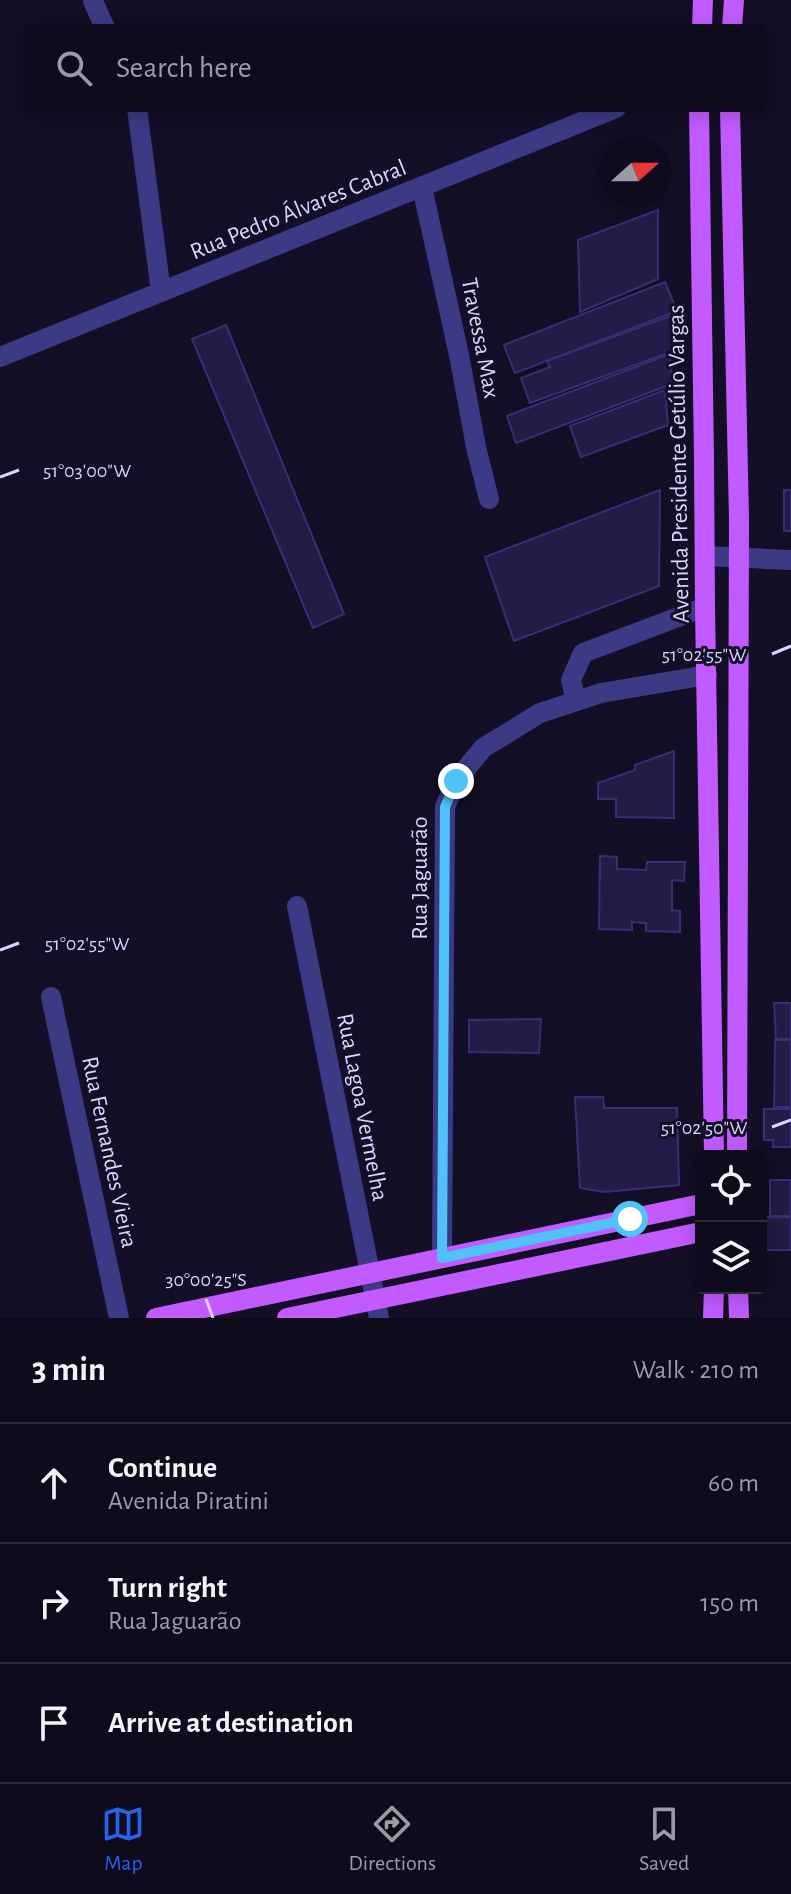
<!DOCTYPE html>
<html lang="en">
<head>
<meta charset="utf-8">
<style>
	body { margin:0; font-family:"Alegreya Sans",sans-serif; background:#1c1929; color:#f1f3f6 }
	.controls { position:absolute; right:24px; bottom:24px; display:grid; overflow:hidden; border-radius:8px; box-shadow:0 4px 20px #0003 }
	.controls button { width:72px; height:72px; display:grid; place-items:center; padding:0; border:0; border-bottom:2px solid #2e2b3b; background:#0e0b1c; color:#f1f3f6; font:40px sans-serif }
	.compass { position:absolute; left:599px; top:136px; width:72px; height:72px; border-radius:50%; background:#0e0b1c; box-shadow:0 4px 20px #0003; rotate:69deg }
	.stop { position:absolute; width:24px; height:24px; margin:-18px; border:6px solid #4fc3f7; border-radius:50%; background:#fff }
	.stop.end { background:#4fc3f7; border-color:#fff; box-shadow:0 2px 8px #0008 }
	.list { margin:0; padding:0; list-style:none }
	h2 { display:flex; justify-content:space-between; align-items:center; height:104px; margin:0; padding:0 32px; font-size:34px }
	h2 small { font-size:26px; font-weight:400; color:#9b9ba3 }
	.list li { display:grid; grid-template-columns:52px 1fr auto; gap:24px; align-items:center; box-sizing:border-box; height:120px; padding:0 32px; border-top:2px solid #2e2b3b }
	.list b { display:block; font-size:30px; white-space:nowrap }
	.list p { margin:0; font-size:26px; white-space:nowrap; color:#9b9ba3 }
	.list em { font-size:26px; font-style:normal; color:#9b9ba3 }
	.icon { flex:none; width:44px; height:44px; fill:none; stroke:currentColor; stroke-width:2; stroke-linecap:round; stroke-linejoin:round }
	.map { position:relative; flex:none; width:791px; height:1318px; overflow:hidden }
	.search { position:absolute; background:#0e0b1c; box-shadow:0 4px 20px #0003; left:24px; right:24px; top:24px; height:88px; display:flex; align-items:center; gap:20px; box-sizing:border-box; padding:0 28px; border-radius:8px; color:#9b9ba3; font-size:30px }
	.sheet { height:464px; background:#0e0b1c }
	nav { display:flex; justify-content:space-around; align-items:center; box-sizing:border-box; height:112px; border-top:2px solid #2e2b3b; background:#0e0b1c; font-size:22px; color:#9b9ba3 }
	nav a { display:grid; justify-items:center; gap:4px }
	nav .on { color:#2563eb }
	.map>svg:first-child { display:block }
	.building { fill:#241b47; stroke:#3b2d73; stroke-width:2 }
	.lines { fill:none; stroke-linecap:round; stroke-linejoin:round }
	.minor { stroke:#3d3a85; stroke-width:20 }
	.major { stroke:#c25bff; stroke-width:20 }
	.route { stroke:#4fc3f7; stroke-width:10 }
	.ticks { fill:none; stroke:#d9d4ff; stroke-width:3 }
	.labels { text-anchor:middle; stroke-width:6; stroke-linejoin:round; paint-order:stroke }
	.street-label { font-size:24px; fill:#d9d4ff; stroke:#130f26 }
	.ticks-label { font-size:20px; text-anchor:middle; fill:#d9d4ff; stroke:#130f26; stroke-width:6; stroke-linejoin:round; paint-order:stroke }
</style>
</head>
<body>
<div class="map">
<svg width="791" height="1318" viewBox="0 0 791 1318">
	<rect width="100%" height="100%" fill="#130f26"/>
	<!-- building -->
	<g class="building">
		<polygon points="658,210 658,279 580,312 578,240"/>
		<polygon points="665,282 677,311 515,373 504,345"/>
		<polygon points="676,314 676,350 530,403 521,378 550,367 547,361"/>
		<polygon points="226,325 344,614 313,628 192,339"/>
		<polygon points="670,354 672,384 516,443 507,416"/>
		<polygon points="665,390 668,425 581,457 570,426"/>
		<polygon points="660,490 659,586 514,641 485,557"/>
		<rect x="784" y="490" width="7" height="41"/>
		<polygon points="674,751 674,818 616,817 616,799 598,799 598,783 635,770 635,765"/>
		<polygon points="600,856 617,857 617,869 646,870 647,862 685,862 684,881 672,880 672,910 680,911 680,932 646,931 646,923 632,922 632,930 599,929"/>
		<polygon points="774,1003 791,1003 791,1039 776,1039"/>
		<polygon points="541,1019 539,1053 469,1052 469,1020"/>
		<polygon points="775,1040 791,1040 791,1107 774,1107"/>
		<polygon points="575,1097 603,1097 604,1108 677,1108 679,1185 604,1192 580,1188"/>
		<polygon points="764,1109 791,1109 791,1147 773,1147 773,1140 764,1140"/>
		<rect x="770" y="1180" width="21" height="36"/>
		<rect x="761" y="1217" width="30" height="33"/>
	</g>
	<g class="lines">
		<!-- minor -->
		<g class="minor">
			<polyline points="93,1 105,28"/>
			<polyline points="137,108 161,292"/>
			<polyline points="422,187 459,355 476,447 489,499"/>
			<polyline points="0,357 616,108"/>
			<polyline points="705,556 791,560"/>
			<polyline points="576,701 571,680 583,653 705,607"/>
			<polyline points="297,906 379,1318"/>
			<polyline points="51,997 119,1318"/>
			<polyline points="442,1258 445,807 456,781 483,748 540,713 601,693 707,675"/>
		</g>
		<!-- major -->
		<g class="major">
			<polyline points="702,28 703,0"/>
			<polyline points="732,28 734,0"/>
			<polyline points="699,108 704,460 705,607 714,1156"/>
			<polyline points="730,108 739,519 737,1156"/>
			<polyline points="738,1288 739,1318"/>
			<polyline points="156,1318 701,1204"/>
			<polyline points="287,1318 701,1232"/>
			<polyline points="713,1318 714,1288"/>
		</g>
	</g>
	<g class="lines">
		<!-- route -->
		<polyline class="route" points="456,781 445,807 442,1258 630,1219"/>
	</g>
	<!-- ticks -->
	<path class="ticks" d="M 0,477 L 19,470M 772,654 L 791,646M 0,950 L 19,943M 772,1127 L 791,1120M 206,1299 L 213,1318"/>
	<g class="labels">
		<!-- street labels -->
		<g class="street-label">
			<text transform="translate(298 209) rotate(-22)" y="8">Rua Pedro Álvares Cabral</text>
			<text transform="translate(481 338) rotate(79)" y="8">Travessa Max</text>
			<text transform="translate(678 464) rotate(-91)" y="8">Avenida Presidente Getúlio Vargas</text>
			<text transform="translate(419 878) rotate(-90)" y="8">Rua Jaguarão</text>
			<text transform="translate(363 1107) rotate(79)" y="8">Rua Lagoa Vermelha</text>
			<text transform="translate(110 1152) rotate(78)" y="8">Rua Fernandes Vieira</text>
		</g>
	</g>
	<g class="ticks-label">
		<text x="87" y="477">51°03'00"W</text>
		<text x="704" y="661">51°02'55"W</text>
		<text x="87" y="950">51°02'55"W</text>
		<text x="704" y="1134">51°02'50"W</text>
		<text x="206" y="1286">30°00'25"S</text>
	</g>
</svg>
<div class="controls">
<button><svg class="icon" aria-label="locate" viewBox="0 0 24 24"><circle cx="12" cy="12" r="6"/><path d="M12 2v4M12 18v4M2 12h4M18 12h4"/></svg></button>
<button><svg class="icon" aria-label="layers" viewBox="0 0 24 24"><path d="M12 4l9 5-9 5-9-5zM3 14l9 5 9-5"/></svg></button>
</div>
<svg class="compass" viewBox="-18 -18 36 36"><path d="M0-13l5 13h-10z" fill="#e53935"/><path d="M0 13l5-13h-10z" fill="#9b9ba3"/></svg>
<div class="stop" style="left:630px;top:1219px"></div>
<div class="stop end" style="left:456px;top:781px"></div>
<div class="search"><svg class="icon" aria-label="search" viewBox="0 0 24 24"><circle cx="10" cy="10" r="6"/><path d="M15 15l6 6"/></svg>Search here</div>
</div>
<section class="sheet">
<h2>3 min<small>Walk · 210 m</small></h2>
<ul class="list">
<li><svg class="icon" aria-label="ahead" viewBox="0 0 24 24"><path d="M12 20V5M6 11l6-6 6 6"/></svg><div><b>Continue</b><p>Avenida Piratini</p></div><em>60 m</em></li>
<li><svg class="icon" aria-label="right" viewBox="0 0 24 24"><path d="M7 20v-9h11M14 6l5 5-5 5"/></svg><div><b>Turn right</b><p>Rua Jaguarão</p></div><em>150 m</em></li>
<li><svg class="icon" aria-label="arrive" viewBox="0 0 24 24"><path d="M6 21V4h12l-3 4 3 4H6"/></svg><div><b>Arrive at destination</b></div></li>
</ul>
</section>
<nav>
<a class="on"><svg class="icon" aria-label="map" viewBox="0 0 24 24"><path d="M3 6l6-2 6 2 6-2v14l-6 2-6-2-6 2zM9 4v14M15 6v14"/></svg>Map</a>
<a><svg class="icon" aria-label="directions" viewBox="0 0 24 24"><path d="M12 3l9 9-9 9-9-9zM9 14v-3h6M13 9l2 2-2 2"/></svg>Directions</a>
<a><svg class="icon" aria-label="saved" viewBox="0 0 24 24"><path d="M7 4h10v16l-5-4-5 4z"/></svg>Saved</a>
</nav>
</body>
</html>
